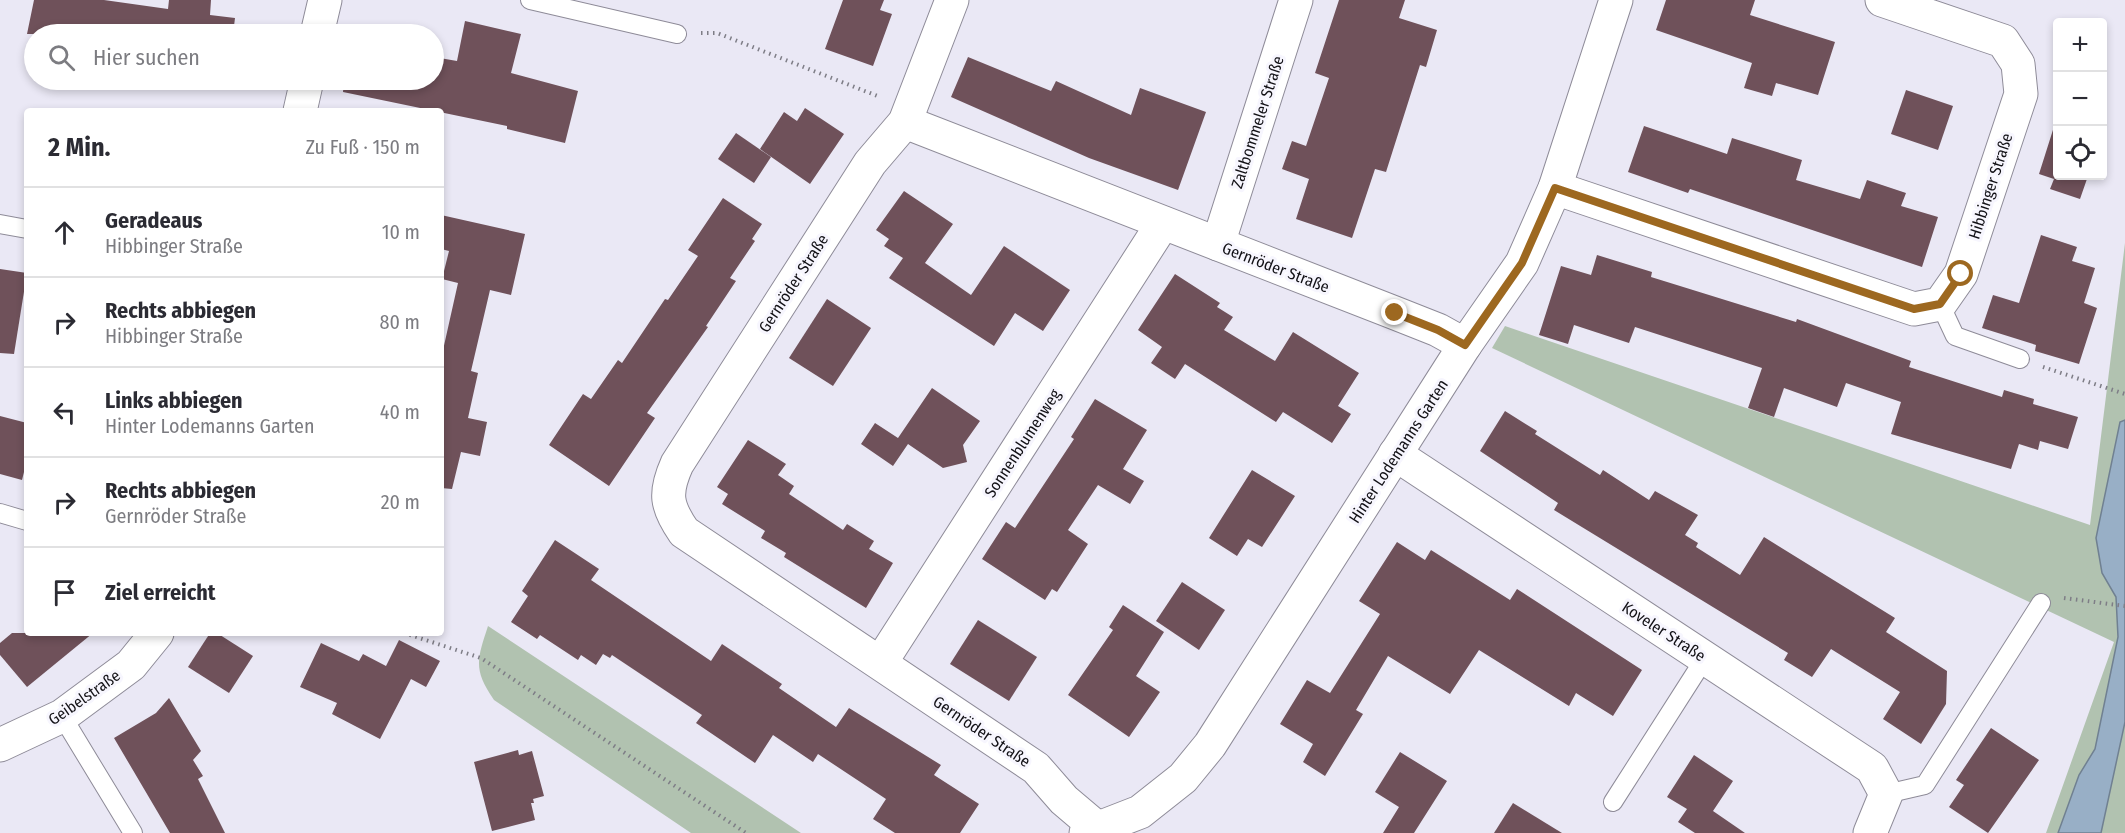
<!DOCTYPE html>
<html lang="de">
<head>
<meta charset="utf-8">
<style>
	body { margin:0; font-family:"Fira Sans Condensed",sans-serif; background:#f2f2f3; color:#2b2b33 }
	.controls { position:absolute; right:18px; top:18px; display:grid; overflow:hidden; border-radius:6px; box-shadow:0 3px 9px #0003 }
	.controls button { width:54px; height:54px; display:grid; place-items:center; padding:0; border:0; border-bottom:2px solid #e1e1e2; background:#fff; color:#2b2b33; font:30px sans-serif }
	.stop { position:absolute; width:18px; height:18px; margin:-14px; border:4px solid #9d6820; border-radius:50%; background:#fff }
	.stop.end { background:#9d6820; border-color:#fff; box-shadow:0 2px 6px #0008 }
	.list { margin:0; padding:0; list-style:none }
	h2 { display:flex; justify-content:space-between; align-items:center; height:78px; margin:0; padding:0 24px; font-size:26px }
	h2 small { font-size:20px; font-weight:400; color:#7c7c81 }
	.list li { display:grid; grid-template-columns:39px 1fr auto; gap:18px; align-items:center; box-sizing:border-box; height:90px; padding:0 24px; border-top:2px solid #e1e1e2 }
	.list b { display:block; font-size:22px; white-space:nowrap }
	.list p { margin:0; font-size:20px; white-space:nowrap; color:#7c7c81 }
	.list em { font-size:20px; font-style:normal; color:#7c7c81 }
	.icon { flex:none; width:33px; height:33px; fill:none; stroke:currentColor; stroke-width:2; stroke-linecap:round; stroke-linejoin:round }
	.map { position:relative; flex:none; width:2125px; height:833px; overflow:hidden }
	.search { position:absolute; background:#fff; box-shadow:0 3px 9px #0003; left:24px; top:24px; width:420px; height:66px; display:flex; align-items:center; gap:15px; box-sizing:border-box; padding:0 21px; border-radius:33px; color:#7c7c81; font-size:22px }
	.panel { position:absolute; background:#fff; box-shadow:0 3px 9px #0003; left:24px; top:108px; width:420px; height:528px; border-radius:6px }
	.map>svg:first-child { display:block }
	.green { fill:#b1c2b0 }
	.water { fill:#98afc6; stroke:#708091; stroke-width:1.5 }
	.building { fill:#6f515a }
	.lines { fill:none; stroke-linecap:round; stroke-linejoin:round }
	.service-casing { stroke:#8e8b98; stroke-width:20 }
	.minor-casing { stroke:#8e8b98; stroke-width:35 }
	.path { stroke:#7e7d86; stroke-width:4; stroke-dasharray:1.5 4.5; stroke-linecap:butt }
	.service { stroke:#fff; stroke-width:18 }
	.minor { stroke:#fff; stroke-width:33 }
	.route { stroke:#9d6820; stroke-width:8 }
	.labels { text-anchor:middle; stroke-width:6; stroke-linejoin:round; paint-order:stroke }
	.street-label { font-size:16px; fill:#121116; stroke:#f7f6fe }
</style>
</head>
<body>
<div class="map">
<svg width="2125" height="833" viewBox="0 0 2125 833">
	<rect width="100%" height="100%" fill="#eae8f5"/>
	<!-- green -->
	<g class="green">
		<polygon points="2125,243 2125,833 2046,833 2114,642 1492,348 1505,326 2090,525"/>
		<path d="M 488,626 L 801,833 L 691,833 L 494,700 C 473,669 477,660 488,626 Z"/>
	</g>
	<!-- water -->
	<polygon class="water" points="2125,420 2125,722 2101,833 2058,833 2079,775 2095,749 2118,637 2116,597 2102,573 2096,538 2120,422"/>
	<!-- building -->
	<g class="building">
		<polygon points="34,0 104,0 168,9 169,0 211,0 210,15 235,18 233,34 27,34"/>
		<polygon points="843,0 884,0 880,10 892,14 873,66 825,49"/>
		<polygon points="1339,0 1405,0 1399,18 1437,30 1426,67 1420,65 1386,172 1375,169 1352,238 1296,219 1309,179 1282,169 1292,141 1306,146 1329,78 1315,73"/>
		<polygon points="1666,0 1755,0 1750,15 1835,42 1818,95 1776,83 1772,96 1744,88 1752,63 1656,30"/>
		<polygon points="465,21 521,34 511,73 578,91 565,143 507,129 507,126 343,92 344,80 434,80 434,57 457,61"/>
		<polygon points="968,57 1051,91 1056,81 1131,115 1140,88 1206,112 1178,190 1089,158 951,97"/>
		<polygon points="1906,90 1953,106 1938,150 1891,134"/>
		<polygon points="805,108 844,134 810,184 760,149 784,112 797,121"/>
		<polygon points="2058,114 2058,176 2088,176 2080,199 2050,189 2054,179 2039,174"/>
		<polygon points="1644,126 1727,154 1732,138 1802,160 1796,180 1860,199 1867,180 1906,193 1901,206 1938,217 1922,267 1690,189 1688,193 1628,172"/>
		<polygon points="736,133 771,157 754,183 718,159"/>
		<polygon points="904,191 953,224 925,263 971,295 1004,246 1070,290 1043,331 1015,313 994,346 889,278 903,258 884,246 889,239 876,230"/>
		<polygon points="723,198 762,224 752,239 755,241 730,278 736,281 706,326 708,327 647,413 655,418 609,486 549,445 583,394 591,399 618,360 622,363 665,299 668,300 698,256 688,250"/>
		<polygon points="441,215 525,234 511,295 490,290 471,371 478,373 468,418 487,422 480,456 461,452 452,489 441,488 441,359 458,283 442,279 449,251 441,249"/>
		<polygon points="2041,235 2077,247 2072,261 2095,268 2084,303 2097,308 2079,364 2035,351 2036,345 1982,328 1993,295 2019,303"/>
		<polygon points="1597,255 1652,272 1651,277 1796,322 1797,319 1911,361 1909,367 2002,397 2004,390 2034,399 2033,404 2078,417 2068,449 2040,441 2038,450 2019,444 2011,469 1891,434 1901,402 1846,383 1837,407 1784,388 1774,417 1748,408 1762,368 1635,327 1629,343 1574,325 1568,344 1539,335 1561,266 1591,275"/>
		<polygon points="0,269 27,273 14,354 0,353"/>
		<polygon points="1175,274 1220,303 1217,307 1233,317 1224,330 1275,361 1293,332 1359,373 1338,406 1351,414 1332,443 1283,412 1276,422 1185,364 1175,379 1151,363 1162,347 1138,330"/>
		<polygon points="827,299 871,328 833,386 789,358"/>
		<polygon points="932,388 980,421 963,445 967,462 943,468 908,444 893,466 861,444 875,423 898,438"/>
		<polygon points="1095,399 1147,430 1123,469 1144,481 1130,504 1098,485 1068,530 1088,544 1057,592 1052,589 1045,600 982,559 1006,522 1015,528 1074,439 1071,437"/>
		<polygon points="1505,411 1537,431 1535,434 1600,475 1603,470 1649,500 1655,491 1698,515 1685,535 1698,543 1696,547 1740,575 1764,537 1895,618 1886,632 1947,671 1946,704 1921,744 1883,719 1900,692 1831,649 1812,677 1784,660 1788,653 1554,510 1558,503 1480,451"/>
		<polygon points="0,416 27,423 27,460 22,480 0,474"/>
		<polygon points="748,440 786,464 778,475 794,486 789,494 843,530 847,524 874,541 869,549 893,563 866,608 784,557 786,553 761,538 765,531 722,504 728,494 717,487"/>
		<polygon points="1252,470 1295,496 1262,547 1248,539 1237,556 1209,538"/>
		<polygon points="555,540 599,569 591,580 711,661 722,644 782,684 779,688 836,727 849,708 941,765 934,775 979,804 960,833 895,833 873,819 886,799 818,754 813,762 773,735 755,763 696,723 702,715 612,655 610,658 603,654 596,665 581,655 578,660 540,635 537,639 511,622 528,596 522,591"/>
		<polygon points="1397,542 1425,560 1431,550 1510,600 1517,589 1642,670 1613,716 1576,693 1569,706 1479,650 1450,694 1388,656 1356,710 1363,714 1325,776 1303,762 1313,744 1280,724 1307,680 1330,693 1380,614 1359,601"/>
		<polygon points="1182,582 1225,610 1199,650 1156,621"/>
		<polygon points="1123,605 1164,632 1136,676 1160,692 1129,737 1068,695 1113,630 1109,627"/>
		<polygon points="978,620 1037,657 1009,701 950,664"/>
		<polygon points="12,633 93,633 27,687 0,655 0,643"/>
		<polygon points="210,633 217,633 253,656 229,693 188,667"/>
		<polygon points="399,640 440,661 426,687 411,679 380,739 332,714 337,703 300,687 321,643 359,661 363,654 386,666"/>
		<polygon points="169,698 201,751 193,760 203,776 198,779 225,833 170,833 114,738 156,713"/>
		<polygon points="1991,728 2039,760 1988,833 1949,807 1964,785 1956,780"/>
		<polygon points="518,750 519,755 532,751 544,796 533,799 534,803 531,803 535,820 492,831 474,762"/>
		<polygon points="1400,752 1447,781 1414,833 1383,833 1399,807 1375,792"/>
		<polygon points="1694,755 1733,781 1713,811 1745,833 1695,833 1678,822 1687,809 1667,797"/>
		<polygon points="1513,803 1562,833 1494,833"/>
	</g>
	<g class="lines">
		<defs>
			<g id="service">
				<polyline points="530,0 677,34"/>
				<polyline points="0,224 27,229"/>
				<polyline points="1940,304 1955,336 2020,359"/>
				<polyline points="0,513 27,521"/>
				<polyline points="62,716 133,833"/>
				<polyline points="1886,794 1925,785 2041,603"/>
				<polyline points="1613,802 1705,658"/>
			</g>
			<g id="minor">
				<path d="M 952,0 L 905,122 L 870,163 L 677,464 C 664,493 666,506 684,532 L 1036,768 L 1064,800 L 1103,833"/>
				<polyline points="317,34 325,0"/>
				<polyline points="300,111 307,80"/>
				<polyline points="905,122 1395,313 1438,330 1465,345"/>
				<polyline points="1555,188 1914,309 1940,304 1961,274 2021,94 2018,64 2003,41 1882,0"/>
				<polyline points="1218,244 1296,0"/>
				<polyline points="1395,454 1872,768 1886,794 1870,833"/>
				<polyline points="881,662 1163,223"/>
				<polyline points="0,745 62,716 131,665 157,633"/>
				<polyline points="1086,833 1140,812 1183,778 1210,745 1465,345 1522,263 1555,188 1616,0"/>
			</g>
		</defs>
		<!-- service casing -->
		<use href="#service" class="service-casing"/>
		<!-- minor casing -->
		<use href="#minor" class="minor-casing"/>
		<!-- path -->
		<g class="path">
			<polyline points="701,33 717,33 880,97"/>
			<polyline points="2043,367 2125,394"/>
			<polyline points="2064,598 2125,606"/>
			<polyline points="404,633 481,658 746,833"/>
		</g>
		<!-- service -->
		<use href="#service" class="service"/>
		<!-- minor -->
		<use href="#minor" class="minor"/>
	</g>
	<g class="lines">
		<!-- route -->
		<polyline class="route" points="1395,313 1438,330 1465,345 1522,263 1555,188 1914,309 1940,304 1961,274"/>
	</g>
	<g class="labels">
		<!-- street labels -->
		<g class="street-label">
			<text transform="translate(1257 122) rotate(-72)" y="6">Zaltbommeler Straße</text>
			<text transform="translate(1990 186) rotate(-72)" y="6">Hibbinger Straße</text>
			<text transform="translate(1276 267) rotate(21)" y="6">Gernröder Straße</text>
			<text transform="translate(793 283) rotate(-57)" y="6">Gernröder Straße</text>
			<text transform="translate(1022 443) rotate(-57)" y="6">Sonnenblumenweg</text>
			<text transform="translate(1398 451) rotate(-57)" y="6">Hinter Lodemanns Garten</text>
			<text transform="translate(1664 631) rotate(33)" y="6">Koveler Straße</text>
			<text transform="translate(84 697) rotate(-35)" y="6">Geibelstraße</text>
			<text transform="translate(982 731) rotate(34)" y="6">Gernröder Straße</text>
		</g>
	</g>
</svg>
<div class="controls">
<button>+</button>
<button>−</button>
<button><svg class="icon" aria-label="locate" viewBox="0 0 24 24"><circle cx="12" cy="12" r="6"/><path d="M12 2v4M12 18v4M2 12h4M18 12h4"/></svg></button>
</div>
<div class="stop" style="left:1961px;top:274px"></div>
<div class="stop end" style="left:1395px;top:313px"></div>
<div class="search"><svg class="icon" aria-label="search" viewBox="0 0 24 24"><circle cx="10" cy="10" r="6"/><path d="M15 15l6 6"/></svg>Hier suchen</div>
<section class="panel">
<h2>2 Min.<small>Zu Fuß · 150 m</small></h2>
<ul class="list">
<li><svg class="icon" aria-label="ahead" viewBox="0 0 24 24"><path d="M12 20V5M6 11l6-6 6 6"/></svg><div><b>Geradeaus</b><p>Hibbinger Straße</p></div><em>10 m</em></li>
<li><svg class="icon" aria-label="right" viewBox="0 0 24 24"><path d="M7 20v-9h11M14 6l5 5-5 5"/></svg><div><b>Rechts abbiegen</b><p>Hibbinger Straße</p></div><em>80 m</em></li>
<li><svg class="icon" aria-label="left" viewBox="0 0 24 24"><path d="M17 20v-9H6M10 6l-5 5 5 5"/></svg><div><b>Links abbiegen</b><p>Hinter Lodemanns Garten</p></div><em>40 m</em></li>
<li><svg class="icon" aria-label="right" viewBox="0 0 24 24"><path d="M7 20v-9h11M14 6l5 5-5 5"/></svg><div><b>Rechts abbiegen</b><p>Gernröder Straße</p></div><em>20 m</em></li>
<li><svg class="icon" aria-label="arrive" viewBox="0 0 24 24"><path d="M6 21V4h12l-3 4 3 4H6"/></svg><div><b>Ziel erreicht</b></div></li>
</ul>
</section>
</div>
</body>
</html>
